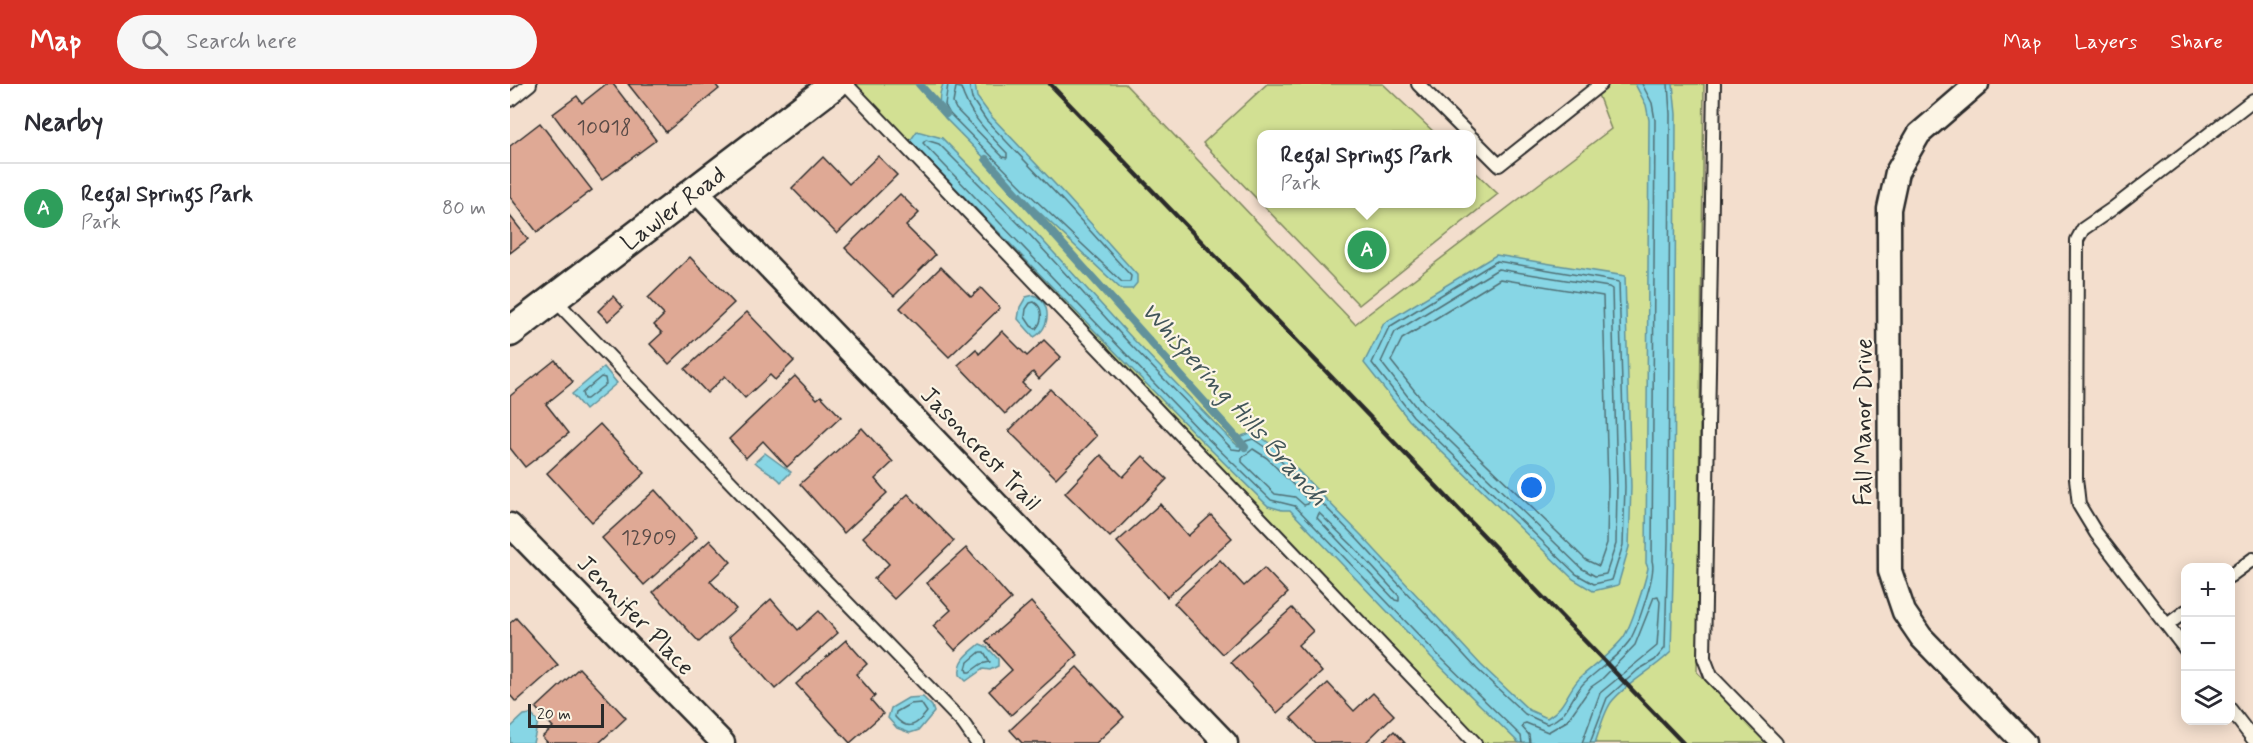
<!DOCTYPE html>
<html lang="en">
<head>
<meta charset="utf-8">
<style>
	body { margin:0; font-family:Mynerve,sans-serif; background:#f7f7f7; color:#2b2b33 }
	.controls { position:absolute; right:18px; bottom:18px; display:grid; overflow:hidden; border-radius:12px; box-shadow:0 3px 15px #0003 }
	.controls button { width:54px; height:54px; display:grid; place-items:center; padding:0; border:0; border-bottom:2px solid #e1e1e2; background:#fff; color:#2b2b33; font:30px sans-serif }
	.scale { position:absolute; left:18px; bottom:15px; width:76px; box-sizing:border-box; padding-left:6px; border:3px solid #2b2b2b; border-top:0; font-size:16px; line-height:21px; white-space:nowrap; color:#2b2b2b; -webkit-text-stroke:4px #fcf5e5; paint-order:stroke }
	.you { position:absolute; left:1022px; top:404px; width:21px; height:21px; margin:-15px; border:4px solid #fff; border-radius:50%; background:#1a73e8; box-shadow:0 0 0 9px #1a73e833 }
	.badge { display:grid; place-items:center; width:39px; height:39px; border-radius:50%; background:#d93025; color:#fff; font-size:20px; font-weight:700 }
	.pin { position:absolute; translate:-50% -50%; border:3px solid #fff; box-shadow:0 2px 6px #0006 }
	.popup { position:absolute; left:747px; top:46px; width:219px; height:78px; box-sizing:border-box; display:grid; place-content:center; border-radius:12px; background:#fff; filter:drop-shadow(0 2px 4px #0005); font-size:20px; white-space:nowrap; color:#7c7c81 }
	.popup b { font-size:22px; color:#2b2b33 }
	.popup::after { content:''; position:absolute; left:50%; top:100%; margin-left:-12px; border:12px solid transparent; border-top-color:#fff }
	.list { margin:0; padding:0; list-style:none }
	h2 { display:flex; justify-content:space-between; align-items:center; height:78px; margin:0; padding:0 24px; font-size:26px }
	h2 small { font-size:20px; font-weight:400; color:#7c7c81 }
	.list li { display:grid; grid-template-columns:39px 1fr auto; gap:18px; align-items:center; box-sizing:border-box; height:90px; padding:0 24px; border-top:2px solid #e1e1e2 }
	.list b { display:block; font-size:22px; white-space:nowrap }
	.list p { margin:0; font-size:20px; white-space:nowrap; color:#7c7c81 }
	.list em { font-size:20px; font-style:normal; color:#7c7c81 }
	.icon { flex:none; width:33px; height:33px; fill:none; stroke:currentColor; stroke-width:2; stroke-linecap:round; stroke-linejoin:round }
	.map { position:relative; flex:none; width:1743px; height:659px; overflow:hidden }
	header { display:flex; align-items:center; gap:36px; box-sizing:border-box; height:84px; padding:0 30px; background:#d93025; color:#fff }
	header strong { font-size:28px }
	nav { display:flex; gap:33px; margin-inline-start:auto; font-size:21px }
	.search { width:420px; height:54px; background:#f7f7f7; display:flex; align-items:center; gap:15px; box-sizing:border-box; padding:0 21px; border-radius:33px; color:#7c7c81; font-size:22px }
	main { display:flex }
	aside { flex:1; background:#fff }
	.map>svg:first-child { display:block }
	.green { fill:#d2e093; stroke:#7e865f; stroke-width:1.5 }
	.water { fill:#87d6e5; stroke:#62929b; stroke-width:1.5 }
	.lines { fill:none; stroke-linecap:round; stroke-linejoin:round }
	.shore { stroke:#506f75; stroke-width:1.5 }
	.stream { stroke:#62929b; stroke-width:8 }
	.building { fill:#dfa995; stroke:#2b2b2b; stroke-width:1.5 }
	.service-casing { stroke:#2b2b2b; stroke-width:16 }
	.minor-casing { stroke:#2b2b2b; stroke-width:27 }
	.tertiary-casing { stroke:#2b2b2b; stroke-width:33 }
	.service { stroke:#fcf5e5; stroke-width:12 }
	.minor { stroke:#fcf5e5; stroke-width:22 }
	.tertiary { stroke:#fcf5e5; stroke-width:28 }
	.rail { stroke:#2b2b2b; stroke-width:4.5 }
	.labels { text-anchor:middle; stroke-width:4.5; stroke-linejoin:round; paint-order:stroke }
	.number-label { font-size:21px; fill:#584a46 }
	.street-label { font-size:24px; fill:#2b2b2b; stroke:#fcf5e5 }
	.water-label { font-size:26px; font-style:italic; fill:#42565a; stroke:#fcf5e5 }
</style>
</head>
<body>
<header>
<strong>Map</strong>
<div class="search"><svg class="icon" aria-label="search" viewBox="0 0 24 24"><circle cx="10" cy="10" r="6"/><path d="M15 15l6 6"/></svg>Search here</div>
<nav><a>Map</a><a>Layers</a><a>Share</a></nav>
</header>
<main>
<aside>
<h2>Nearby<small></small></h2>
<ul class="list">
<li><span class="badge" style="background:#2e9e5b">A</span><div><b>Regal Springs Park</b><p>Park</p></div><em>80 m</em></li>
</ul>
</aside>
<div class="map">
<svg width="1743" height="659" viewBox="0 0 1743 659">
	<rect width="100%" height="100%" fill="#f3decd"/>
	<filter id="ink" filterUnits="userSpaceOnUse"><feTurbulence type="fractalNoise" baseFrequency=".0167" numOctaves="2"/><feDisplacementMap in="SourceGraphic" scale="12" xChannelSelector="R" yChannelSelector="G"/><feConvolveMatrix kernelMatrix="1 2 1 2 8 2 1 2 1" color-interpolation-filters="sRGB"/></filter>
	<g filter="url(#ink)">
		<!-- green -->
		<g class="green">
			<polygon points="335,0 615,0 845,240 1101,45 1084,0 1194,0 1187,588 1256,659 965,659"/>
			<polygon points="757,0 873,0 926,50 752,51 752,120 962,120 962,85 988,110 849,221 693,59"/>
		</g>
		<!-- water -->
		<g class="water">
			<path d="M 433,0 L 465,0 L 467,13 L 481,32 L 559,115 L 627,191 L 627,199 L 622,205 L 611,205 L 511,111 L 435,34 C 428,22 428,13 433,0 Z"/>
			<path d="M 1125,0 L 1163,0 L 1166,30 L 1164,458 L 1161,568 C 1143,586 1120,597 1103,616 C 1094,626 1090,646 1085,659 L 1009,659 L 921,573 L 780,426 L 772,426 L 758,422 L 690,355 L 400,57 L 407,47 L 432,54 L 523,146 L 622,254 L 719,354 L 728,362 L 731,352 L 744,348 L 766,364 L 852,452 L 971,581 L 1019,626 L 1037,634 C 1057,623 1057,605 1072,592 C 1086,580 1101,569 1113,554 C 1121,543 1135,499 1138,484 L 1136,479 L 1139,36 L 1136,21 Z"/>
			<polygon points="986,171 1115,192 1121,403 1119,463 1108,501 1083,507 1063,495 899,336 854,279 874,239"/>
			<path d="M 524,211 C 542,219 541,244 524,253 L 508,235 L 510,223 L 516,213 Z"/>
			<polygon points="94,283 107,299 75,326 62,310"/>
			<path d="M 255,369 L 281,388 L 271,398 C 263,389 253,386 245,378 Z"/>
			<path d="M 470,560 L 477,563 L 488,575 L 488,582 L 480,586 L 473,585 L 456,597 L 450,591 C 448,576 459,569 470,560 Z"/>
			<polygon points="413,613 422,622 424,628 409,646 400,649 387,644 378,634 381,624 398,614"/>
			<polygon points="21,630 28,638 23,659 0,659 0,644 14,631"/>
		</g>
		<g class="lines">
			<!-- shore -->
			<g class="shore">
				<polyline points="438,0 435,21 440,30 516,107 612,198 620,198 621,192 555,119 476,36 462,15 459,0"/>
				<path d="M 446,3 L 451,4 C 459,31 478,49 497,69 L 497,74 L 493,73 L 446,25 L 443,19 Z"/>
				<polygon points="987,177 1109,198 1115,403 1113,461 1102,496 1084,500 1066,490 903,332 862,279 879,243"/>
				<polygon points="988,185 1099,203 1102,205 1107,403 1106,460 1096,490 1085,492 1071,484 909,327 871,278 885,248"/>
				<polygon points="990,195 1093,212 1098,403 1097,459 1089,482 1076,476 916,321 881,277 892,255"/>
				<path d="M 524,218 C 534,224 533,237 526,245 L 521,242 L 515,233 L 516,225 L 520,219 Z"/>
				<polygon points="91,293 95,294 96,300 77,315 74,315 72,309"/>
				<polygon points="743,365 757,374 798,416 798,420 794,421 785,413 765,410 732,378 732,374"/>
				<polygon points="809,429 843,462 889,512 889,517 885,516 807,434"/>
				<polygon points="470,568 474,568 480,578 471,580 460,588 457,588 456,585 458,578"/>
				<path d="M 411,619 L 417,628 C 407,641 398,648 385,633 L 386,628 L 400,620 Z"/>
				<path d="M 1012,659 L 1011,652 L 925,568 L 785,422 L 761,416 L 694,351 L 413,59 L 416,56 L 429,60 L 519,150 L 618,258 L 722,365 L 730,366 L 736,357 L 743,355 L 762,368 L 848,456 L 967,585 L 1015,630 L 1037,640 C 1061,631 1060,611 1076,597 C 1090,584 1109,572 1120,556 C 1127,544 1147,488 1142,477 L 1145,36 L 1142,19 L 1132,0"/>
				<polyline points="1020,659 1019,651 1012,643 1013,640 1016,639 1038,648 1057,637 1081,603 1091,596 1125,561 1144,513 1148,512 1150,518 1147,562 1090,609 1072,659"/>
				<polyline points="1080,659 1097,614 1128,586 1145,576 1155,564 1158,457 1160,30 1158,0"/>
			</g>
			<!-- stream -->
			<g class="stream">
				<polyline points="409,0 436,30"/>
				<polyline points="476,75 735,363"/>
			</g>
		</g>
		<!-- building -->
		<g class="building">
			<polygon points="96,0 103,0 146,56 92,96 43,30 67,12 72,19"/>
			<polygon points="118,0 205,0 209,5 156,48"/>
			<polygon points="30,39 82,106 27,148 0,113 0,62"/>
			<polygon points="368,72 387,91 327,150 282,104 313,73 339,100"/>
			<polygon points="390,110 409,129 396,142 425,171 384,212 335,164"/>
			<polygon points="0,132 18,155 0,169"/>
			<polygon points="180,173 224,219 159,280 140,260 152,249 144,241 154,231 138,214"/>
			<polygon points="431,183 461,213 471,204 490,224 439,273 390,224"/>
			<polygon points="103,212 113,223 98,237 88,227"/>
			<polygon points="237,228 284,277 265,296 260,291 235,314 215,292 197,309 175,285"/>
			<polygon points="492,247 517,272 534,256 551,273 529,295 523,288 512,299 519,306 495,330 448,281 466,265 469,270"/>
			<polygon points="45,276 63,298 36,320 59,349 15,383 0,364 0,312"/>
			<polygon points="285,292 307,315 311,312 331,333 277,383 253,357 236,374 219,355"/>
			<polygon points="540,305 587,352 546,394 499,347"/>
			<polygon points="90,340 135,389 82,438 37,389"/>
			<polygon points="352,344 383,378 365,395 377,409 334,449 290,400"/>
			<polygon points="591,371 613,393 633,372 657,395 600,453 555,409"/>
			<polygon points="145,406 187,453 134,501 92,454"/>
			<polygon points="398,410 444,457 384,515 364,495 379,480 353,453"/>
			<polygon points="650,420 678,452 701,431 722,454 657,513 607,458"/>
			<polygon points="200,456 221,478 200,497 226,525 189,558 143,508"/>
			<polygon points="456,464 501,515 445,566 423,542 441,526 417,499"/>
			<polygon points="710,476 734,502 754,484 778,509 713,570 664,519"/>
			<polygon points="261,515 288,546 309,527 328,549 265,605 219,553"/>
			<polygon points="521,518 568,571 501,631 479,607 502,586 476,557"/>
			<polygon points="782,524 803,547 788,561 812,588 767,629 721,578"/>
			<polygon points="6,534 48,581 6,618 0,611 0,539"/>
			<polygon points="336,556 357,580 346,590 365,612 361,616 373,630 340,659 286,600"/>
			<polygon points="567,583 614,633 586,659 512,659 500,646"/>
			<polygon points="69,584 116,634 89,659 38,659 32,653 43,643 26,624"/>
			<polygon points="818,599 844,627 863,609 884,631 855,659 805,659 781,634"/>
			<polygon points="884,647 895,659 871,659"/>
		</g>
		<g class="lines">
			<defs>
				<g id="service">
					<polyline points="336,0 965,659"/>
					<polyline points="908,0 959,51"/>
					<polyline points="1204,0 1194,574 1201,592 1266,659"/>
					<polyline points="0,16 20,0"/>
					<polyline points="962,54 989,81 1091,0"/>
					<polyline points="44,215 453,639 467,659"/>
					<polyline points="1720,492 1743,475"/>
					<polyline points="1657,541 1676,527"/>
					<polyline points="1676,566 1586,449 1569,421 1566,394 1567,156 1573,145 1602,125 1743,16"/>
					<polyline points="1720,625 1743,655"/>
				</g>
				<g id="minor">
					<polyline points="1467,0 1409,50 1387,88 1379,125 1380,487 1394,528 1411,553 1514,659"/>
					<polyline points="186,107 716,659"/>
					<polyline points="0,441 213,659"/>
				</g>
				<polyline id="tertiary" points="0,248 325,0"/>
			</defs>
			<!-- service casing -->
			<use href="#service" class="service-casing"/>
			<!-- minor casing -->
			<use href="#minor" class="minor-casing"/>
			<!-- tertiary casing -->
			<use href="#tertiary" class="tertiary-casing"/>
			<!-- service -->
			<use href="#service" class="service"/>
			<!-- minor -->
			<use href="#minor" class="minor"/>
			<!-- tertiary -->
			<use href="#tertiary" class="tertiary"/>
			<!-- rail -->
			<polyline class="rail" points="540,0 1173,659"/>
		</g>
	</g>
	<g class="labels">
		<!-- number labels -->
		<g class="number-label">
			<text x="94" y="50">10018</text>
			<text x="139" y="460">12909</text>
		</g>
		<!-- street labels -->
		<g class="street-label">
			<text transform="translate(163 124) rotate(-37)" y="8">Lawler Road</text>
			<text transform="translate(1353 338) rotate(-90)" y="8">Fall Manor Drive</text>
			<text transform="translate(471 364) rotate(46)" y="8">Jasoncrest Trail</text>
			<text transform="translate(126 531) rotate(46)" y="8">Jennifer Place</text>
		</g>
		<!-- water labels -->
		<g class="water-label">
			<text transform="translate(725 319) rotate(48)" y="9">Whispering Hills Branch</text>
		</g>
	</g>
</svg>
<div class="controls">
<button>+</button>
<button>−</button>
<button><svg class="icon" aria-label="layers" viewBox="0 0 24 24"><path d="M12 4l9 5-9 5-9-5zM3 14l9 5 9-5"/></svg></button>
</div>
<div class="scale">20 m</div>
<div class="you"></div>
<div class="pin badge" style="left:857px;top:166px;background:#2e9e5b">A</div>
<div class="popup"><b>Regal Springs Park</b>Park</div>
</div>
</main>
</body>
</html>
